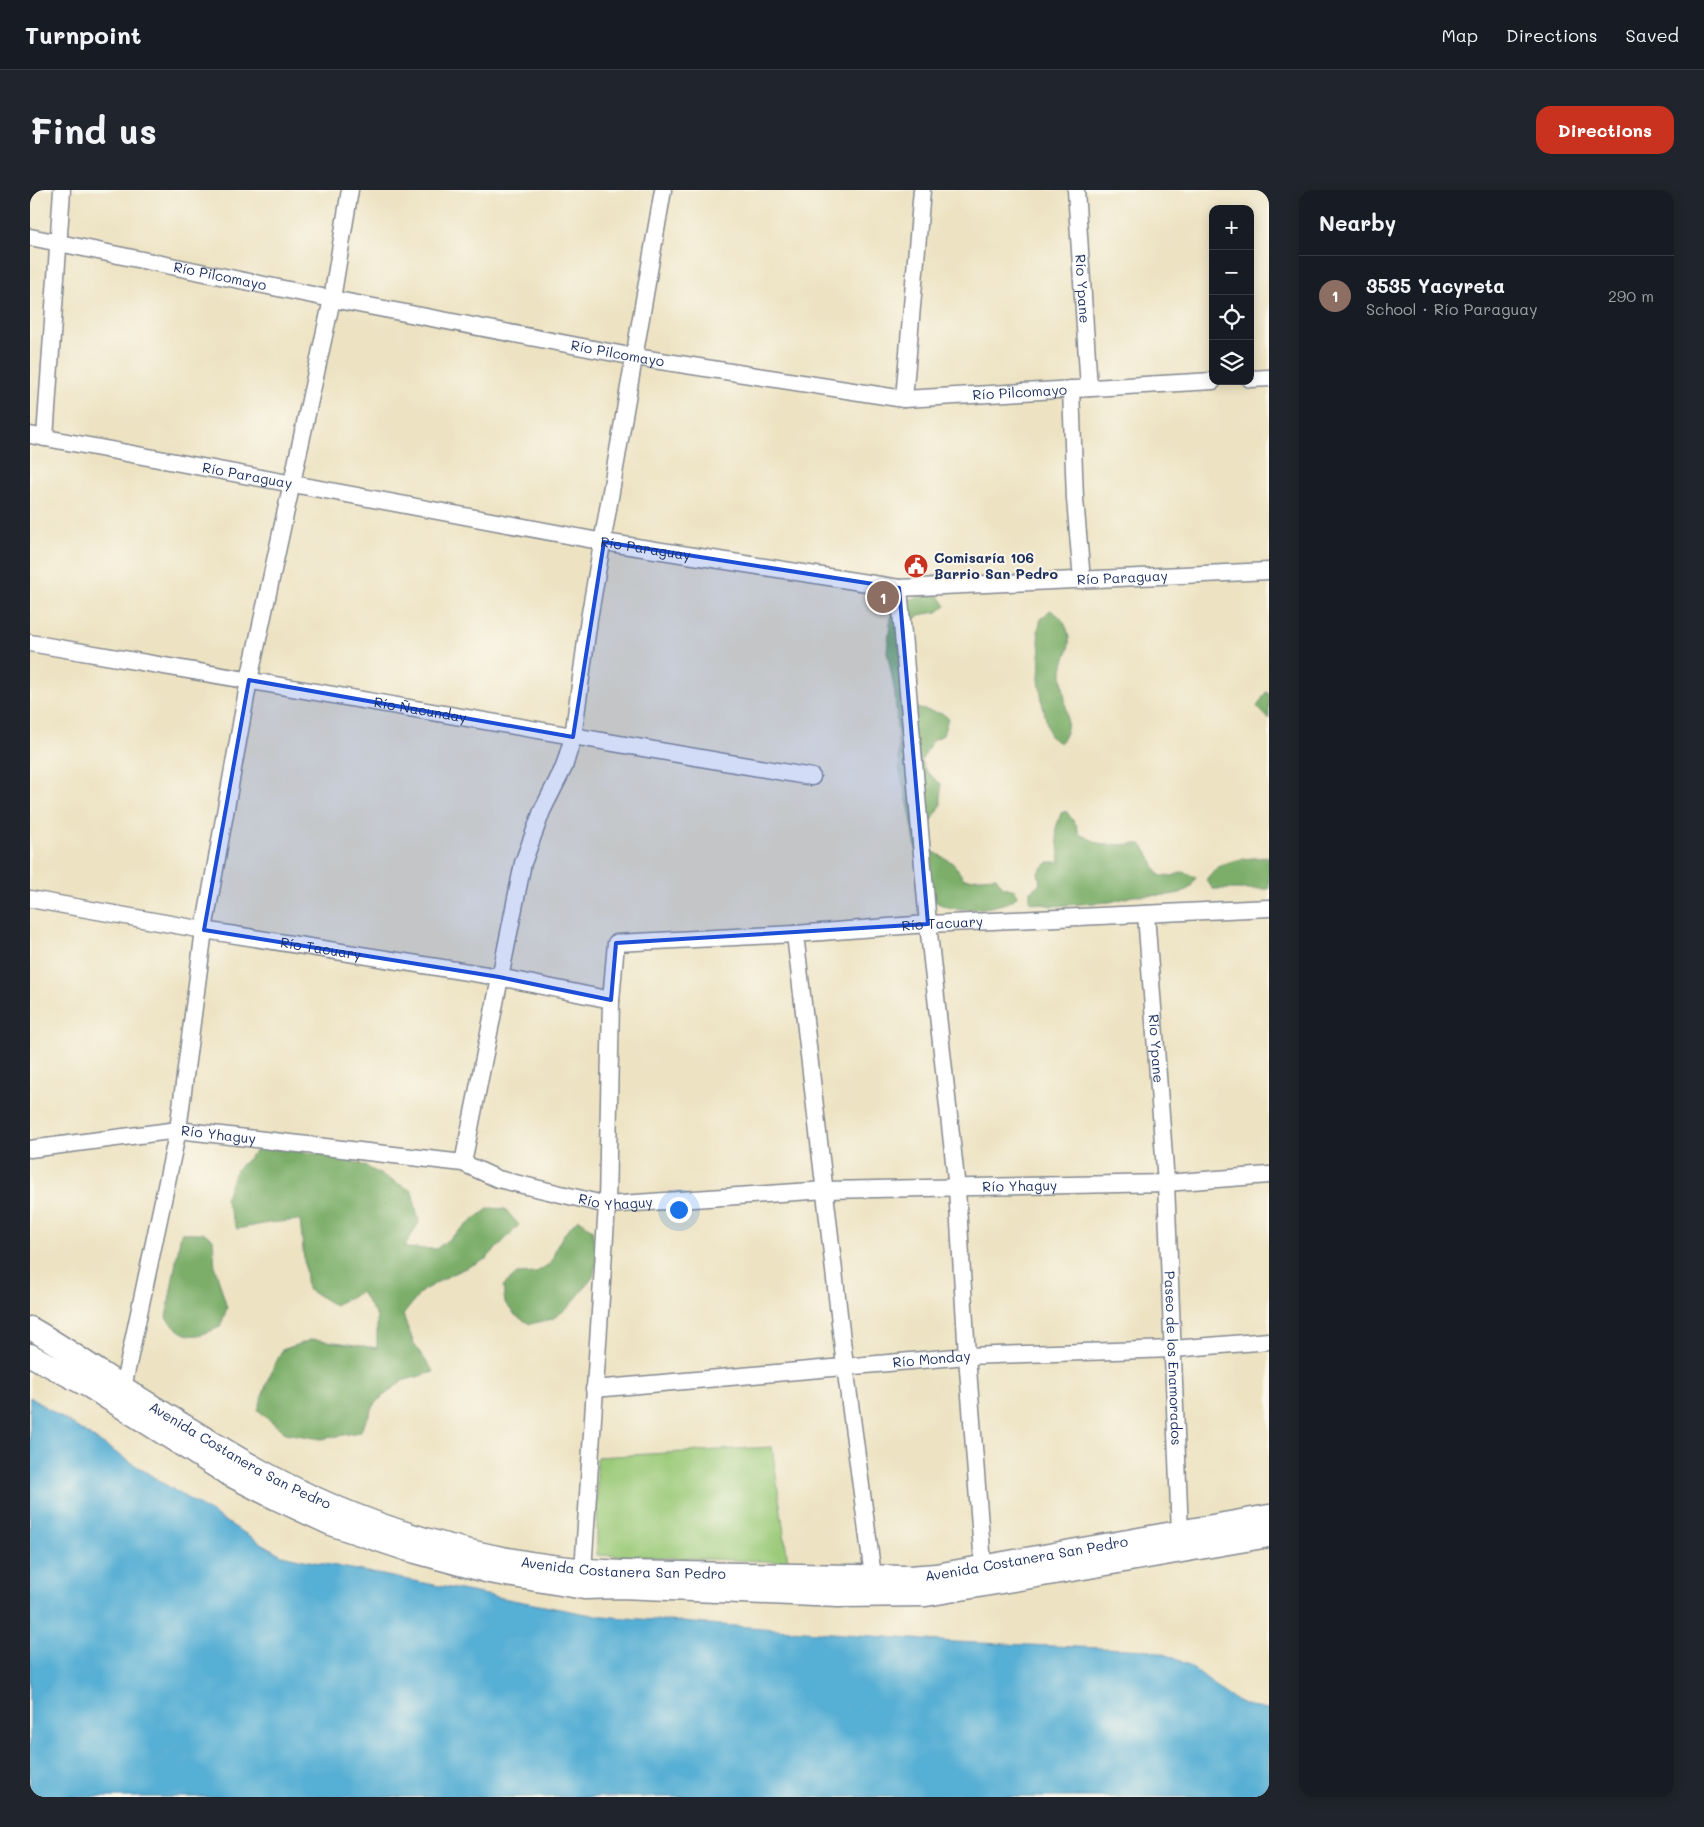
<!DOCTYPE html>
<html lang="en">
<head>
<meta charset="utf-8">
<style>
	body { margin:0; font-family:Mali,sans-serif; background:#20242c; color:#f1f3f6 }
	.controls { position:absolute; right:15px; top:15px; display:grid; overflow:hidden; border-radius:10px; box-shadow:0 2px 12px #0003 }
	.controls button { width:45px; height:45px; display:grid; place-items:center; padding:0; border:0; border-bottom:1px solid #363941; background:#171b24; color:#f1f3f6; font:25px sans-serif }
	.you { position:absolute; left:648px; top:1019px; width:18px; height:18px; margin:-12px; border:4px solid #fff; border-radius:50%; background:#1a73e8; box-shadow:0 0 0 8px #1a73e833 }
	.badge { display:grid; place-items:center; width:32px; height:32px; border-radius:50%; background:#c8321e; color:#fff; font-size:16px; font-weight:700 }
	.pin { position:absolute; translate:-50% -50%; border:2px solid #fff; box-shadow:0 1px 5px #0006 }
	.list { margin:0; padding:0; list-style:none }
	h2 { display:flex; justify-content:space-between; align-items:center; height:65px; margin:0; padding:0 20px; font-size:21px }
	h2 small { font-size:16px; font-weight:400; color:#9ea1a6 }
	.list li { display:grid; grid-template-columns:32px 1fr auto; gap:15px; align-items:center; box-sizing:border-box; height:80px; padding:0 20px; border-top:1px solid #363941 }
	.list b { display:block; font-size:19px; white-space:nowrap }
	.list p { margin:0; font-size:16px; white-space:nowrap; color:#9ea1a6 }
	.list em { font-size:16px; font-style:normal; color:#9ea1a6 }
	.icon { flex:none; width:28px; height:28px; fill:none; stroke:currentColor; stroke-width:2; stroke-linecap:round; stroke-linejoin:round }
	.map { position:relative; flex:none; width:1239px; height:1607px; overflow:hidden; border-radius:15px }
	header { display:flex; align-items:center; gap:30px; box-sizing:border-box; height:70px; padding:0 25px; background:#171b24; border-bottom:1px solid #363941 }
	header strong { font-size:24px }
	nav { display:flex; gap:28px; margin-inline-start:auto; font-size:18px }
	.intro { display:flex; align-items:center; justify-content:space-between; box-sizing:border-box; height:120px; padding:0 30px }
	h1 { margin:0; font-size:35px }
	.button { padding:12px 22px; border-radius:15px; background:#c8321e; color:#fff; font-size:18px; font-weight:700 }
	main { display:flex; gap:30px; padding:0 30px }
	aside { flex:1; background:#171b24; border-radius:15px; box-shadow:0 2px 12px #0003 }
	.map>svg:first-child { display:block }
	.green { fill:#9bca79; stroke:#5b7c6c }
	.forest { fill:#7cae69; stroke:#4c6e64 }
	.water { fill:#57afd4; stroke:#396f99 }
	.lines { fill:none; stroke-linecap:round; stroke-linejoin:round }
	.street-casing { stroke:#848990; stroke-width:19 }
	.secondary-casing { stroke:#848990; stroke-width:25 }
	.street { stroke:#fff; stroke-width:16 }
	.secondary { stroke:#fff; stroke-width:22 }
	.marked { fill:#1d4ed8; fill-opacity:0.2; stroke:#1d4ed8; stroke-width:4; stroke-linejoin:round }
	.labels { text-anchor:middle; stroke-width:4; stroke-linejoin:round; paint-order:stroke }
	.street-label { font-size:14px; fill:#1b2f5e; stroke:#fbf7ec }
	.poi-label { font-size:14px; font-weight:bold; fill:#1b2f5e; stroke:#fbf7ec; text-anchor:start }
</style>
</head>
<body>
<header>
<strong>Turnpoint</strong>
<nav><a>Map</a><a>Directions</a><a>Saved</a></nav>
</header>
<div class="intro"><h1>Find us</h1><a class="button">Directions</a></div>
<main>
<div class="map">
<svg width="1239" height="1607" viewBox="0 0 1239 1607">
	<rect width="100%" height="100%" fill="#fbf7ec"/>
	<filter id="ink" filterUnits="userSpaceOnUse"><feTurbulence type="fractalNoise" baseFrequency=".02" numOctaves="2"/><feDisplacementMap in="SourceGraphic" scale="10" xChannelSelector="R" yChannelSelector="G"/><feConvolveMatrix kernelMatrix="1 2 1 2 8 2 1 2 1" color-interpolation-filters="sRGB"/></filter>
	<filter id="wash" filterUnits="userSpaceOnUse"><feTurbulence type="fractalNoise" baseFrequency=".0096" numOctaves="4" result="noise"/><feDisplacementMap in="SourceGraphic" scale="20" xChannelSelector="R" yChannelSelector="G"/><feGaussianBlur stdDeviation="1.12" result="paint"/><feColorMatrix in="noise" values="0 0 0 0 0 0 0 0 0 0 0 0 0 0 0 0 0 1.4 0 .05"/><feComposite in="paint" operator="in"/></filter>
	<g filter="url(#wash)">
		<rect width="100%" height="100%" fill="#ede3c3"/>
		<!-- green -->
		<polygon class="green" points="742,1257 758,1372 567,1365 567,1267"/>
		<!-- forest -->
		<g class="forest">
			<path d="M 896,404 L 909,406 L 916,416 L 907,422 L 889,425 L 880,433 L 881,517 L 913,524 L 918,528 L 913,545 L 902,551 L 891,571 L 897,582 L 911,594 L 911,615 L 898,637 L 897,649 L 901,660 L 923,673 L 934,689 L 966,687 L 973,697 L 985,700 L 987,706 C 978,718 932,722 918,717 C 910,715 901,709 894,705 L 880,622 L 870,582 L 865,503 L 857,461 L 861,426 L 872,412 Z"/>
			<path d="M 1020,420 C 1030,425 1037,434 1039,447 C 1041,459 1033,469 1032,481 C 1031,497 1041,528 1036,543 C 1035,546 1032,550 1030,553 L 1020,547 L 1012,512 L 1009,489 L 1010,463 L 1008,440 L 1011,429 Z"/>
			<polygon points="1236,502 1239,504 1239,529 1227,517"/>
			<path d="M 1036,621 L 1047,636 L 1049,644 L 1073,655 L 1111,654 C 1121,665 1122,674 1130,686 L 1142,686 L 1153,682 L 1166,687 L 1160,698 L 1150,703 L 1139,705 L 1103,706 L 1080,712 L 1022,716 L 1000,712 L 1000,701 L 1010,694 L 1008,682 L 1018,672 L 1030,672 L 1026,638 L 1031,623 Z"/>
			<path d="M 1239,667 L 1239,699 L 1183,699 L 1176,690 C 1191,667 1215,669 1239,667 Z"/>
			<polygon points="230,957 300,965 331,974 382,1001 389,1032 374,1058 406,1059 459,1018 475,1019 489,1035 456,1069 422,1084 392,1101 373,1125 385,1156 404,1182 372,1191 346,1212 330,1242 291,1249 255,1243 228,1220 238,1189 252,1160 283,1149 347,1158 347,1127 331,1102 304,1115 277,1099 270,1030 238,1033 207,1039 195,1009 206,980"/>
			<polygon points="548,1029 562,1039 567,1070 563,1087 539,1117 522,1129 500,1134 486,1126 475,1113 473,1096 487,1084 505,1083 521,1073 526,1058 534,1044"/>
			<path d="M 151,1043 L 174,1043 L 183,1049 L 185,1077 L 197,1118 L 190,1137 C 163,1149 156,1150 136,1128 Z"/>
		</g>
		<!-- water -->
		<path class="water" d="M 0,1207 L 139,1297 L 234,1355 L 252,1365 L 269,1369 L 556,1424 L 583,1427 L 924,1452 L 1121,1460 C 1133,1464 1144,1467 1154,1473 C 1185,1492 1198,1516 1239,1520 L 1239,1607 L 0,1607 Z"/>
	</g>
	<g filter="url(#ink)">
		<g class="lines">
			<defs>
				<g id="street">
					<path id="s1" d="M 1046,0 L 1059,198"/>
					<path id="s2" d="M 0,47 L 302,109 L 605,167 L 874,209 L 1183,191"/>
					<polyline points="1220,189 1239,188"/>
					<polyline points="1041,199 1045,309 1052,390"/>
					<polyline points="874,209 892,0"/>
					<path id="s3" d="M 0,245 L 574,352 L 869,398 L 1239,381"/>
					<polyline points="15,248 32,0"/>
					<polyline points="869,398 898,734 927,999 937,1166 954,1388"/>
					<path id="s4" d="M 0,453 L 782,587"/>
					<path id="s5" d="M 0,709 L 174,740 L 469,787 L 581,810"/>
					<path id="s6" d="M 1116,724 L 1136,993 L 1150,1343"/>
					<polyline points="765,744 815,1176 843,1386 842,1396"/>
					<path id="s7" d="M 0,959 L 148,940 L 433,973 L 468,989 L 577,1015 L 796,1000 L 1136,993 L 1239,985"/>
					<polyline points="433,973 493,673 512,621 534,577 543,547 559,429 633,0"/>
					<polyline points="93,1198 148,940 174,740 219,490 302,109 320,0"/>
					<path id="s8" d="M 564,1199 L 937,1166 L 1143,1159 L 1239,1151"/>
					<path id="s9" d="M 553,1381 L 577,1015 L 581,810 L 586,753 L 765,744 L 898,734 L 1239,718"/>
				</g>
				<g id="secondary">
					<path id="s10" d="M 0,1138 C 32,1156 62,1177 92,1197 C 130,1222 170,1245 208,1268 C 323,1336 460,1377 592,1382 L 879,1387 L 906,1385 L 1239,1326"/>
					<polyline points="0,1165 60,1197 196,1283 247,1309 303,1335 378,1360 459,1382 554,1398 591,1397 808,1406 896,1405 1239,1346"/>
				</g>
			</defs>
			<!-- street casing -->
			<use href="#street" class="street-casing"/>
			<!-- secondary casing -->
			<use href="#secondary" class="secondary-casing"/>
			<!-- street -->
			<use href="#street" class="street"/>
			<!-- secondary -->
			<use href="#secondary" class="secondary"/>
		</g>
	</g>
	<!-- marked area -->
	<path class="marked" d="M 574,352 L 869,398 L 898,734 L 586,753 L 581,810 L 469,787 L 174,740 L 219,490 L 543,547 Z"/>
	<!-- icons -->
	<defs>
		<symbol id="civic-disc" viewBox="-11 -11 22 22"><circle r="9.5" fill="#c8321e" stroke="#fbf7ec"/><path d="M-.6-6.5H3V-4.5H.6V-3L4-1V1h2V6H-6V1h2V-1L-.6-3ZM-1.2 2.5V6h2.4V2.5Z" fill="#fff"/></symbol>
	</defs>
	<g fill-rule="evenodd">
		<use href="#civic-disc" x="872" y="362" width="28" height="28"/>
	</g>
	<g class="labels">
		<!-- street labels -->
		<g class="street-label">
			<text dy="5" stroke="none"><textPath href="#s2" startOffset="194">Río Pilcomayo</textPath></text>
			<text dy="5" stroke="none"><textPath href="#s1" startOffset="99">Río Ypane</textPath></text>
			<text dy="5" stroke="none"><textPath href="#s2" startOffset="599">Río Pilcomayo</textPath></text>
			<text dy="5" stroke="none"><textPath href="#s2" startOffset="1005">Río Pilcomayo</textPath></text>
			<text dy="5" stroke="none"><textPath href="#s3" startOffset="221">Río Paraguay</textPath></text>
			<text dy="5" stroke="none"><textPath href="#s3" startOffset="626">Río Paraguay</textPath></text>
			<text dy="5" stroke="none"><textPath href="#s3" startOffset="1106">Río Paraguay</textPath></text>
			<text dy="5" stroke="none"><textPath href="#s4" startOffset="396">Río Ñacunday</textPath></text>
			<text dy="5" stroke="none"><textPath href="#s9" startOffset="956">Río Tacuary</textPath></text>
			<text dy="5" stroke="none"><textPath href="#s5" startOffset="295">Río Tacuary</textPath></text>
			<text dy="5" stroke="none"><textPath href="#s6" startOffset="135">Río Ypane</textPath></text>
			<text dy="5" stroke="none"><textPath href="#s7" startOffset="190">Río Yhaguy</textPath></text>
			<text dy="5" stroke="none"><textPath href="#s7" startOffset="1000">Río Yhaguy</textPath></text>
			<text dy="5" stroke="none"><textPath href="#s7" startOffset="595">Río Yhaguy</textPath></text>
			<text dy="5" stroke="none"><textPath href="#s6" startOffset="445">Paseo de los Enamorados</textPath></text>
			<text dy="5" stroke="none"><textPath href="#s8" startOffset="339">Río Monday</textPath></text>
			<text dy="5" stroke="none"><textPath href="#s10" startOffset="246">Avenida Costanera San Pedro</textPath></text>
			<text dy="5" stroke="none"><textPath href="#s10" startOffset="1056">Avenida Costanera San Pedro</textPath></text>
			<text dy="5" stroke="none"><textPath href="#s10" startOffset="651">Avenida Costanera San Pedro</textPath></text>
		</g>
		<!-- poi labels -->
		<g class="poi-label">
			<text x="904" y="373">Comisaría 106<tspan x="904" dy="16">Barrio San Pedro</tspan></text>
		</g>
	</g>
</svg>
<div class="controls">
<button>+</button>
<button>−</button>
<button><svg class="icon" aria-label="locate" viewBox="0 0 24 24"><circle cx="12" cy="12" r="6"/><path d="M12 2v4M12 18v4M2 12h4M18 12h4"/></svg></button>
<button><svg class="icon" aria-label="layers" viewBox="0 0 24 24"><path d="M12 4l9 5-9 5-9-5zM3 14l9 5 9-5"/></svg></button>
</div>
<div class="you"></div>
<div class="pin badge" style="left:853px;top:407px;background:#8d6e63">1</div>
</div>
<aside>
<h2>Nearby<small></small></h2>
<ul class="list">
<li><span class="badge" style="background:#8d6e63">1</span><div><b>3535 Yacyreta</b><p>School · Río Paraguay</p></div><em>290 m</em></li>
</ul>
</aside>
</main>
</body>
</html>
